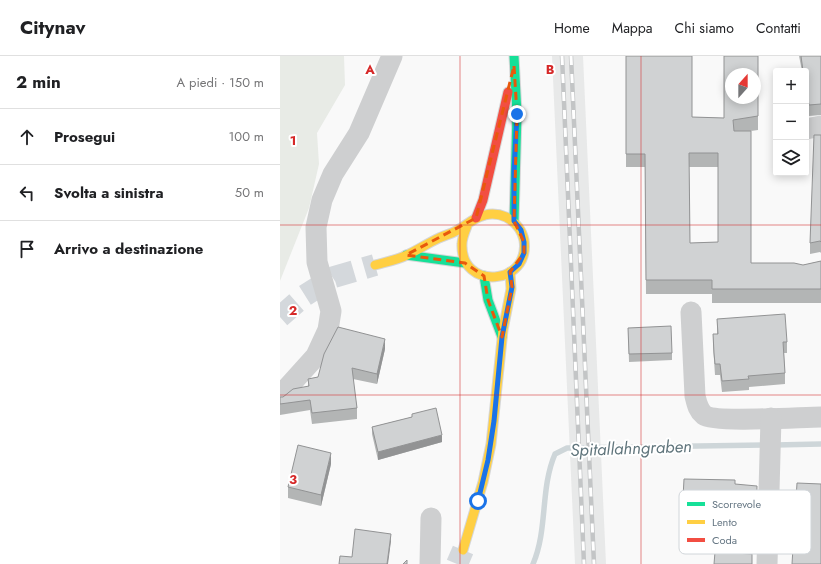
<!DOCTYPE html>
<html lang="it">
<head>
<meta charset="utf-8">
<style>
	body { margin:0; font-family:Jost,sans-serif; background:#f2f2f2; color:#202124 }
	.controls { position:absolute; right:12px; top:12px; display:grid; overflow:hidden; border-radius:4px; box-shadow:0 2px 10px #0003 }
	.controls button { width:36px; height:36px; display:grid; place-items:center; padding:0; border:0; border-bottom:1px solid #e0e0e0; background:#fff; color:#202124; font:20px sans-serif }
	.compass { position:absolute; left:445px; top:12px; width:36px; height:36px; border-radius:50%; background:#fff; box-shadow:0 2px 10px #0003; rotate:21deg }
	.stop { position:absolute; width:12px; height:12px; margin:-9px; border:3px solid #1a73e8; border-radius:50%; background:#fff }
	.stop.end { background:#1a73e8; border-color:#fff; box-shadow:0 1px 4px #0008 }
	.list { margin:0; padding:0; list-style:none }
	h2 { display:flex; justify-content:space-between; align-items:center; height:52px; margin:0; padding:0 16px; font-size:17px }
	h2 small { font-size:13px; font-weight:400; color:#757577 }
	.list li { display:grid; grid-template-columns:26px 1fr auto; gap:12px; align-items:center; box-sizing:border-box; height:56px; padding:0 16px; border-top:1px solid #e0e0e0 }
	.list b { display:block; font-size:15px; white-space:nowrap }
	.list em { font-size:13px; font-style:normal; color:#757577 }
	.icon { flex:none; width:22px; height:22px; fill:none; stroke:currentColor; stroke-width:2; stroke-linecap:round; stroke-linejoin:round }
	.map { position:relative; flex:none; width:541px; height:508px; overflow:hidden }
	header { display:flex; align-items:center; gap:24px; box-sizing:border-box; height:56px; padding:0 20px; background:#fff; border-bottom:1px solid #e0e0e0 }
	header strong { font-size:19px }
	nav { display:flex; gap:22px; margin-inline-start:auto; font-size:14px }
	main { display:flex }
	aside { flex:1; background:#fff }
	.map>svg:first-child { display:block }
	.built { fill:#e8e9e9 }
	.green { fill:#e8ebe6 }
	.lines { fill:none; stroke-linecap:round; stroke-linejoin:round }
	.stream { stroke:#ced6d9; stroke-width:5.5 }
	.primary-tunnel { stroke:#d4d8dc; stroke-width:22; stroke-dasharray:22 11; stroke-linecap:butt }
	.fast-casing { stroke:#d5d6d7; stroke-width:11 }
	.slow-casing { stroke:#d5d6d7; stroke-width:11 }
	.jam-casing { stroke:#d5d6d7; stroke-width:11 }
	.street { stroke:#cecfd0; stroke-width:21 }
	.fast { stroke:#16e098; stroke-width:9 }
	.slow { stroke:#ffcf43; stroke-width:9 }
	.jam { stroke:#f24e42; stroke-width:9 }
	.rail-casing { stroke:#c3c5c6; stroke-width:4.5 }
	.rail { stroke:#fff; stroke-width:3; stroke-dasharray:9; stroke-linecap:butt }
	.wall { fill:#b3b5b5; fill-rule:evenodd }
	.shaded-wall { fill:#929394 }
	.building { fill:#d0d2d3; stroke:#929394; fill-rule:evenodd }
	.route { stroke:#1a73e8; stroke-width:5 }
	.marked { fill:none; stroke:#e8590c; stroke-width:3; stroke-dasharray:8 5; stroke-linejoin:round }
	.grid { fill:none; stroke:#d62828; stroke-width:1; stroke-opacity:0.55 }
	.labels { text-anchor:middle; stroke-width:4; stroke-linejoin:round; paint-order:stroke }
	.water-label { font-size:17px; font-style:italic; fill:#60757c; stroke:#fff }
	.key { fill:#fff; stroke:#d1d6da; stroke-width:1 }
	.key-label { font-size:11px; fill:#657683 }
	.grid-label { font-size:13px; text-anchor:middle; font-weight:bold; fill:#d62828; stroke:#fff; stroke-width:4; stroke-linejoin:round; paint-order:stroke }
</style>
</head>
<body>
<header>
<strong>Citynav</strong>
<nav><a>Home</a><a>Mappa</a><a>Chi siamo</a><a>Contatti</a></nav>
</header>
<main>
<aside>
<h2>2 min<small>A piedi · 150 m</small></h2>
<ul class="list">
<li><svg class="icon" aria-label="ahead" viewBox="0 0 24 24"><path d="M12 20V5M6 11l6-6 6 6"/></svg><div><b>Prosegui</b></div><em>100 m</em></li>
<li><svg class="icon" aria-label="left" viewBox="0 0 24 24"><path d="M17 20v-9H6M10 6l-5 5 5 5"/></svg><div><b>Svolta a sinistra</b></div><em>50 m</em></li>
<li><svg class="icon" aria-label="arrive" viewBox="0 0 24 24"><path d="M6 21V4h12l-3 4 3 4H6"/></svg><div><b>Arrivo a destinazione</b></div></li>
</ul>
</aside>
<div class="map">
<svg width="541" height="508" viewBox="0 0 541 508">
	<rect width="100%" height="100%" fill="#f9f9f9"/>
	<!-- built -->
	<polygon class="built" points="272,0 303,0 326,508 295,508"/>
	<!-- green -->
	<polygon class="green" points="0,0 64,0 65,29 37,77 39,108 29,152 0,225"/>
	<g class="lines">
		<!-- stream -->
		<g class="stream">
			<polyline points="495,389 541,388"/>
			<path d="M 253,508 C 268,473 260,433 275,398 L 287,392 L 486,389"/>
		</g>
		<!-- primary-tunnel -->
		<g class="primary-tunnel">
			<polyline points="0,261 24,240 54,221 95,209"/>
			<polyline points="177,508 183,494"/>
		</g>
		<defs>
			<g id="fast">
				<polyline points="234,0 237,58 234,165"/>
				<polyline points="126,199 185,207"/>
				<polyline points="204,220 208,244 222,281"/>
			</g>
			<g id="slow">
				<path d="M 95,209 C 106,206 117,204 127,199 C 138,194 148,187 159,182 C 165,179 171,178 176,175 C 186,170 194,161 205,159 C 213,157 219,158 226,161 C 235,166 242,174 244,184 C 251,230 180,235 182,188 C 182,182 185,175 187,170"/>
				<polyline points="183,494 203,426 211,388 223,274 231,233 230,216"/>
			</g>
			<polyline id="jam" points="196,162 203,144 228,36"/>
		</defs>
		<!-- fast casing -->
		<use href="#fast" class="fast-casing"/>
		<!-- slow casing -->
		<use href="#slow" class="slow-casing"/>
		<!-- jam casing -->
		<use href="#jam" class="jam-casing"/>
		<!-- street -->
		<g class="street">
			<polyline points="526,73 541,70"/>
			<path d="M 411,256 L 415,340 C 417,348 418,354 424,359 C 435,367 522,361 541,361"/>
			<polyline points="0,340 36,300 48,274 51,255 37,206 36,171 42,144 53,118 79,77 112,0"/>
			<polyline points="150,508 151,462"/>
			<polyline points="487,508 491,362"/>
		</g>
		<!-- fast -->
		<use href="#fast" class="fast"/>
		<!-- slow -->
		<use href="#slow" class="slow"/>
		<!-- jam -->
		<use href="#jam" class="jam"/>
		<defs>
			<g id="rail">
				<polyline points="282,0 304,508"/>
				<polyline points="291,0 314,508"/>
			</g>
		</defs>
		<!-- rail casing -->
		<use href="#rail" class="rail-casing"/>
		<!-- rail -->
		<use href="#rail" class="rail"/>
	</g>
	<!-- wall -->
	<g class="wall">
		<path d="M 346,0 L 412,61 L 444,62 L 478,0 L 478,74 L 471,75 L 471,207 L 523,209 L 541,205 L 541,247 L 432,247 L 432,238 L 366,238 L 365,111 L 346,111 ZM 409,111 L 438,111 L 438,186 L 410,187 Z"/>
		<polygon points="519,0 541,0 541,59 529,60 526,43 526,15 522,15"/>
		<polygon points="541,79 541,197 540,196 530,198 530,187"/>
		<polygon points="437,263 507,286 507,297 504,297 505,317 505,328 469,331 469,334 442,336 440,319 435,319 433,289 433,278 437,278"/>
		<polygon points="348,272 392,297 392,304 349,306"/>
		<polygon points="105,293 97,328 73,323 77,352 77,363 32,368 30,354 0,359 0,341 3,341 28,330 28,323 38,321"/>
		<polygon points="132,358 162,386 98,404 92,378 92,371 132,361"/>
		<polygon points="51,408 41,450 8,442 8,431"/>
		<polygon points="477,448 476,482 402,478 402,460"/>
	</g>
	<!-- shaded-wall -->
	<g class="shaded-wall">
		<polygon points="105,283 105,293 97,328 97,318"/>
		<polygon points="162,379 162,386 98,404 98,396"/>
		<polygon points="51,397 51,408 41,450 41,439"/>
		<polygon points="477,430 477,448 476,482 476,463"/>
		<polygon points="111,478 111,485 108,508 107,508"/>
	</g>
	<!-- building -->
	<g class="building">
		<path d="M 346,0 L 412,0 L 412,61 L 444,62 L 444,0 L 478,0 L 478,60 L 453,64 L 454,75 L 471,75 L 471,207 L 514,207 L 523,209 L 541,205 L 541,233 L 432,233 L 432,224 L 366,224 L 365,98 L 346,98 ZM 451,18 L 475,18 L 475,42 L 451,42 ZM 409,97 L 438,97 L 438,186 L 410,187 Z"/>
		<polygon points="521,0 541,0 541,48 529,49 526,32 526,15 523,15"/>
		<polygon points="534,79 541,79 541,186 540,185 530,187"/>
		<polygon points="505,258 507,286 503,286 505,317 468,320 469,323 442,325 440,308 435,308 434,297 433,278 438,278 437,263"/>
		<polygon points="391,270 392,297 349,298 348,272"/>
		<polygon points="58,271 105,283 97,318 72,312 77,352 32,357 30,344 0,348 0,341 3,341 13,333 29,330 28,323 38,321 44,298"/>
		<polygon points="156,352 162,379 98,396 92,371 132,361 132,358"/>
		<polygon points="18,389 51,397 41,439 8,431"/>
		<polygon points="404,423 455,424 455,428 477,430 476,463 402,460"/>
		<polygon points="517,427 541,428 541,508 512,508"/>
		<polygon points="75,473 111,478 107,508 59,508 60,500 72,501"/>
		<polygon points="435,496 472,498 472,508 434,508"/>
		<polygon points="127,504 127,508 123,508"/>
	</g>
	<g class="lines">
		<!-- route -->
		<polyline class="route" points="198,445 208,404 214,365 222,281 232,231 230,216 239,208 244,197 244,186 241,174 234,165 234,116 237,58"/>
	</g>
	<!-- marked area -->
	<path class="marked" d="M 234,10 L 237,58 L 234,165 L 244,186 L 244,197 L 230,216 L 232,231 L 222,281 L 208,244 L 204,220 L 185,207 L 126,199 L 196,162 Z"/>
	<!-- grid -->
	<path class="grid" d="M 180,0 L 180,508M 361,0 L 361,508M 0,169 L 541,169M 0,339 L 541,339"/>
	<g class="labels">
		<!-- water labels -->
		<g class="water-label">
			<text transform="translate(351 392) rotate(-2)" y="6">Spitallahngraben</text>
		</g>
	</g>
	<!-- legend -->
	<rect x="399" y="434" width="132" height="64" rx="6" class="key"/>
	<rect x="407" y="446" width="18" height="4" fill="#16e098"/>
	<rect x="407" y="464" width="18" height="4" fill="#ffcf43"/>
	<rect x="407" y="482" width="18" height="4" fill="#f24e42"/>
	<g class="key-label">
		<text x="432" y="452">Scorrevole</text>
		<text x="432" y="470">Lento</text>
		<text x="432" y="488">Coda</text>
	</g>
	<g class="grid-label">
		<text x="90" y="18">A</text>
		<text x="270" y="18">B</text>
		<text x="13" y="89">1</text>
		<text x="13" y="259">2</text>
		<text x="13" y="428">3</text>
	</g>
</svg>
<div class="controls">
<button>+</button>
<button>−</button>
<button><svg class="icon" aria-label="layers" viewBox="0 0 24 24"><path d="M12 4l9 5-9 5-9-5zM3 14l9 5 9-5"/></svg></button>
</div>
<svg class="compass" viewBox="-18 -18 36 36"><path d="M0-13l5 13h-10z" fill="#e53935"/><path d="M0 13l5-13h-10z" fill="#757577"/></svg>
<div class="stop" style="left:198px;top:445px"></div>
<div class="stop end" style="left:237px;top:58px"></div>
</div>
</main>
</body>
</html>
